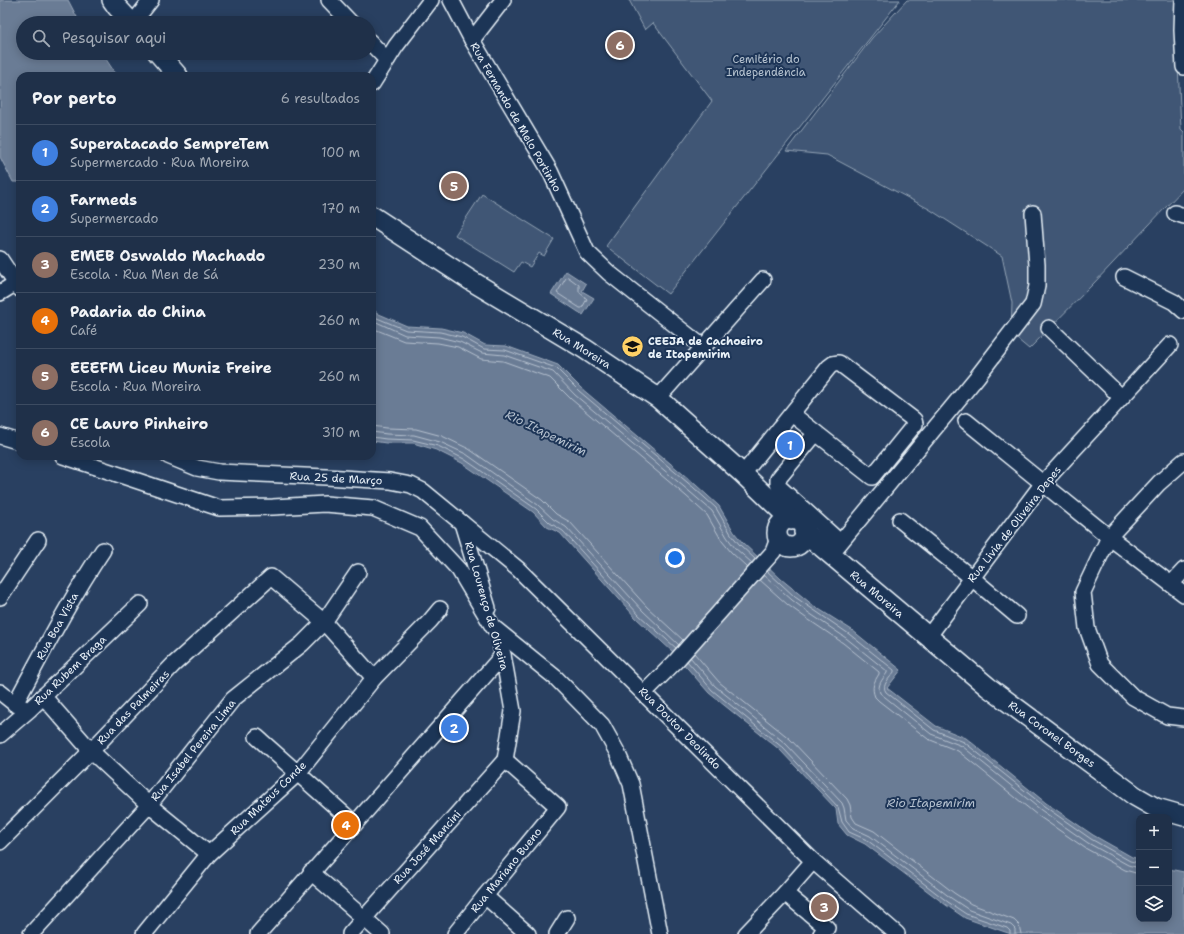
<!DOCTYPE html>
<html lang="pt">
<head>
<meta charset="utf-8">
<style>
	body { margin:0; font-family:"Shantell Sans",sans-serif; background:#273850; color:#f1f3f6 }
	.controls { position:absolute; right:12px; bottom:12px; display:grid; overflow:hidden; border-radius:8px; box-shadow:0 2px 10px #0003 }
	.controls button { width:36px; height:36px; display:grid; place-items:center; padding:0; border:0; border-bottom:1px solid #3c4b61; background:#1f3049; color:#f1f3f6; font:20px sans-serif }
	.you { position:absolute; left:675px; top:558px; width:14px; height:14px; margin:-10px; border:3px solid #fff; border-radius:50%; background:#1a73e8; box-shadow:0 0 0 6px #1a73e833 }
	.badge { display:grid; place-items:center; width:26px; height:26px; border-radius:50%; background:#d6ab8b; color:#fff; font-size:13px; font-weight:700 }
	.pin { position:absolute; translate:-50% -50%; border:2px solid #fff; box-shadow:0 1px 4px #0006 }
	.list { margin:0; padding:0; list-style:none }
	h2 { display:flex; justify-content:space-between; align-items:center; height:52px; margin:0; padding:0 16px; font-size:17px }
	h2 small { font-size:13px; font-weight:400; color:#a1a9b4 }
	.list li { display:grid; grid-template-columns:26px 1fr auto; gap:12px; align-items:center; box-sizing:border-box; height:56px; padding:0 16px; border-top:1px solid #3c4b61 }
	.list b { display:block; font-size:15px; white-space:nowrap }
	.list p { margin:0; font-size:13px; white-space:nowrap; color:#a1a9b4 }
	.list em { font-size:13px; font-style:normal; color:#a1a9b4 }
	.icon { flex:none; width:22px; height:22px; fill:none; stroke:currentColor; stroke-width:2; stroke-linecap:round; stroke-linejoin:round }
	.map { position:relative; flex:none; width:1184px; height:934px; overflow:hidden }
	.search { position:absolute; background:#1f3049; box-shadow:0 2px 10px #0003; left:16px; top:16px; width:360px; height:44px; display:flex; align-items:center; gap:10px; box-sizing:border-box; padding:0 14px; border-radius:22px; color:#a1a9b4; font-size:15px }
	.panel { position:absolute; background:#1f3049; box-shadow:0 2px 10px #0003; left:16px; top:72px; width:360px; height:388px; border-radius:12px }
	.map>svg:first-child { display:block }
	.green { fill:#415774; stroke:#94a4b6 }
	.water { fill:#6b7c95; stroke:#9dabbd }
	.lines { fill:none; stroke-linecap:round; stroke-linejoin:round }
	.shore { stroke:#b6c2d0; stroke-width:1 }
	.minor-casing { stroke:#e8f1f8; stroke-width:18 }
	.major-casing { stroke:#e8f1f8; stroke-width:22 }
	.minor { stroke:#1d3557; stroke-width:15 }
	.major { stroke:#1d3557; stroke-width:19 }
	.labels { text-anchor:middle; stroke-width:4; stroke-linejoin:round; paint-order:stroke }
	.park-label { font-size:11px; fill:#b6c3d0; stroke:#1d3557 }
	.street-label { font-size:11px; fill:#e8f1f8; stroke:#1d3557 }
	.poi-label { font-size:11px; font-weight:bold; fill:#e8f1f8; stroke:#1d3557; text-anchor:start }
	.water-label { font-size:12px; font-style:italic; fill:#b6c2d0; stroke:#1d3557 }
</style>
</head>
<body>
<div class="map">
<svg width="1184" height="934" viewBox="0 0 1184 934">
	<rect width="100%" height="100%" fill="#294061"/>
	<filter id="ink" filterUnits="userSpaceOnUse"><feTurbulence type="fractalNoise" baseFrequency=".025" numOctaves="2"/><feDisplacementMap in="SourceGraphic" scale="8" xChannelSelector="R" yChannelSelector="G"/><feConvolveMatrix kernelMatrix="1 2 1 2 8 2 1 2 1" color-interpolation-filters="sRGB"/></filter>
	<g filter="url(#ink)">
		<!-- green -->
		<g class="green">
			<polygon points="629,0 900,0 668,294 606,246 712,101 653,23 645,30"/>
			<polygon points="907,0 1175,0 1181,129 1184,132 1184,188 1094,283 1029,349 1011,334 1012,303 1002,256 929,209 827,155 786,151 872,38"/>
			<polygon points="482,194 554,239 544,256 539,253 530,267 521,262 514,272 455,235"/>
		</g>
		<!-- water -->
		<g class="water">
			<polygon points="0,0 68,0 80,23 23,23 23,53 102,53 117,76 20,76 20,182 13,182 0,157"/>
			<polygon points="566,271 586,284 582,291 594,298 583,315 551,294"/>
			<polygon points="372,309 379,314 407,326 441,328 463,333 485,345 506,346 558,365 581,388 696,485 719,506 734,532 742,542 781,579 814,606 852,630 901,670 887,688 936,726 966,738 1046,803 1093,835 1132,857 1139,859 1139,919 1169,919 1169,869 1184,872 1184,934 1011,934 965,918 946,905 865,844 847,835 838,824 836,809 780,750 709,693 674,653 636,618 560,533 547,527 533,512 462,463 436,450 413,443 386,443 372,441"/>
		</g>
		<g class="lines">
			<!-- shore -->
			<g class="shore">
				<polygon points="568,277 579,285 579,292 587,299 582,308 580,308 557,293 566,278"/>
				<polyline points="372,314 377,318 406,330 440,332 462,337 484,349 505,350 556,368 579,391 694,488 716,508 731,534 739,544 755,559"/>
				<polyline points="372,320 405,335 439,337 460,342 482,353 504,355 553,372 575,395 690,492 712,511 727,537 735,548 752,563"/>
				<polyline points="372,328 404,341 438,343 458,347 481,359 503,361 550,378 571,399 686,496 707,515 722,541 731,552 748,568"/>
				<polyline points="372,426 387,428 416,429 442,436 469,449 542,500 556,514 570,522 647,607 683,640"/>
				<polyline points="372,432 387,434 414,435 440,442 466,454 538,505 553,519 566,527 643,611 679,645"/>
				<polyline points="372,437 386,439 413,440 438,446 464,459 536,509 550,523 563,531 639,615 676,648"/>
				<path d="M 767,571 L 795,597 L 849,634 L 894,670 L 894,672 C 890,678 881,685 886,692 L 934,730 L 964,742 L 1044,806 L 1091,839 L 1130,861 L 1139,863"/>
				<path d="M 764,575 L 792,600 L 809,613 L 846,638 L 887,671 L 887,673 C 882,680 877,685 880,693 L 931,734 L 962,746 L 1041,810 L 1088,843 L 1128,865 L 1139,868"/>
				<path d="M 760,580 L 788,605 L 806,618 L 843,643 L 879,672 L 879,674 C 874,682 871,687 875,697 L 879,701 L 928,739 L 958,751 L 1037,815 L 1085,848 L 1125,870 L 1139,874"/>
				<polyline points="694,653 719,682 790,739 847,799 850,805 852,817 856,823 874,831 954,893 971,904 1014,920 1019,925 1021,934"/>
				<polyline points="690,657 715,686 786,744 842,803 844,808 846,820 853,828 870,836 951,898 969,910 1011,925 1015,929 1015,934"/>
				<polyline points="687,661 712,690 783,748 838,807 842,822 849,832 867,840 948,902 966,914 1007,928 1010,931 1010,934"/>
			</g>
			<defs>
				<g id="minor">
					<polyline points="329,0 351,23"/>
					<polyline points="451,0 472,40 550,171 587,252 609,273 703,347"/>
					<polyline points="1183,0 1182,30 1184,67"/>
					<polyline points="133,23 151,0"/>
					<polyline points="472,40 503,0"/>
					<polyline points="369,41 387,60"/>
					<polyline points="372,84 396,46 431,0"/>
					<polyline points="1175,213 1184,216"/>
					<polyline points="0,259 20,289"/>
					<polyline points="1124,277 1174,302 1184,311"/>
					<polyline points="0,293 16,283"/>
					<polyline points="1049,328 1121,397"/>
					<polyline points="658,398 763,280"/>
					<polyline points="966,421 1109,537 1184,594"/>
					<polyline points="816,433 778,479 778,483 779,487 840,542"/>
					<polyline points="0,436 20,442"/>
					<polyline points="63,456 219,508 273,507 325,504 373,508 420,528 459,570 493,627 556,678 602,725 617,752 631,784 660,934"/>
					<polyline points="168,456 197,468 219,472 326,477 390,481 411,485 423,491 518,569 813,861 897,934"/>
					<polyline points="1184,461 1159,483 1109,537 1083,592 1087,628 1100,664 1133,697 1167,716 1184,718"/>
					<polyline points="743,474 829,367 833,364 839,363 914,420 915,424 872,477 792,414"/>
					<polyline points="900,520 972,578 1017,616"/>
					<polyline points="462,523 488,608"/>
					<polyline points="830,555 977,377 1033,304 1037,286 1037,265 1033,213"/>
					<polyline points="1171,584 1184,570"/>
					<polyline points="0,597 38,540"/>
					<polyline points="928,637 1043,483 1170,345"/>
					<polyline points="501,648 503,655 513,711 505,760"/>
					<polyline points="0,692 15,704 24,708"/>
					<polyline points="644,693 675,662 773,552 776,544 778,535"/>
					<polyline points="43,696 91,751 149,805 209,854"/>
					<path d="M 15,704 C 43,652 70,599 103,550"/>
					<polyline points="0,735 29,710 140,604"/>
					<polyline points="257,737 355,824"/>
					<polyline points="0,842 91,751 173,665 271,577 324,622 374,678"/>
					<polyline points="311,872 382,934"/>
					<polyline points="785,893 827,928 821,934"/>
					<polyline points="485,896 528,934"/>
					<polyline points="31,934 149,805 233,699 302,644 324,622 358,572"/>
					<polyline points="144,934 209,854 298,773 374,678 430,621 440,609"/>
					<polyline points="258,934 503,655"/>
					<polyline points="350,934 505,760"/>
					<polyline points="455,934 485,896 558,807 505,760"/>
					<polyline points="557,934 567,918"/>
					<polyline points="746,934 785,893 813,861"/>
				</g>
				<g id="major">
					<polyline points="112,0 117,7 132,23"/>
					<polyline points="158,53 178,76"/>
					<polyline points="372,216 470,280 585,349 658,398 743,474 791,520"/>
					<circle cx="791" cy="533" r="14"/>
					<polyline points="804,532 988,687 1135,796 1156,808 1184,816"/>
				</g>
			</defs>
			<!-- minor casing -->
			<use href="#minor" class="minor-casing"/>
			<!-- major casing -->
			<use href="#major" class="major-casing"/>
			<!-- minor -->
			<use href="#minor" class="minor"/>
			<!-- major -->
			<use href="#major" class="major"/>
		</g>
	</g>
	<!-- icons -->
	<defs>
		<symbol id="school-disc" viewBox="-11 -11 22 22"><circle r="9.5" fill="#ffd166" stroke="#1d3557"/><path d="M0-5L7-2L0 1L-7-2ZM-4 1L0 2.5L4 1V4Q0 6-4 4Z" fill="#111"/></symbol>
	</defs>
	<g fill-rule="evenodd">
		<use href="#school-disc" x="620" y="334" width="25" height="25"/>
	</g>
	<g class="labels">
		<!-- park labels -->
		<g class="park-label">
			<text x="766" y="63">Cemitério do<tspan x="766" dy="13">Independência</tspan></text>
		</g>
		<!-- street labels -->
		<g class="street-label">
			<text transform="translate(516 117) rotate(60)" y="4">Rua Fernando de Melo Portinho</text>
			<text transform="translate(582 348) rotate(32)" y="4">Rua Moreira</text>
			<text transform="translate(336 478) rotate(3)" y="4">Rua 25 de Março</text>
			<text transform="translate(1014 524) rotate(-52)" y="4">Rua Livia de Oliveira Depes</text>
			<text transform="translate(877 594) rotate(40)" y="4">Rua Moreira</text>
			<text transform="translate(487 606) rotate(74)" y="4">Rua Lourenço de Oliveira</text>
			<text transform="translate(57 626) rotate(-61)" y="4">Rua Boa Vista</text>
			<text transform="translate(70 670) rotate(-44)" y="4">Rua Rubem Braga</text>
			<text transform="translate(133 707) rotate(-46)" y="4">Rua das Palmeiras</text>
			<text transform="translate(680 728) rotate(45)" y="4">Rua Doutor Deolindo</text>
			<text transform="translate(1052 734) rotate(36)" y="4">Rua Coronel Borges</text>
			<text transform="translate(193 750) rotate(-51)" y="4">Rua Isabel Pereira Lima</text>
			<text transform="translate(268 798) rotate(-44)" y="4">Rua Mateus Conde</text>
			<text transform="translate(427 847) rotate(-48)" y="4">Rua José Mancini</text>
			<text transform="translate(506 870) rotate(-51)" y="4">Rua Mariano Bueno</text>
		</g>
		<!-- poi labels -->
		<g class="poi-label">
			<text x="648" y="345">CEEJA de Cachoeiro<tspan x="648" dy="13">de Itapemirim</tspan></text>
		</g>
		<!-- water labels -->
		<g class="water-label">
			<text transform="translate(546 433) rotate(26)" y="4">Rio Itapemirim</text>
			<text x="931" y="807">Rio Itapemirim</text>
		</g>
	</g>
</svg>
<div class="controls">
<button>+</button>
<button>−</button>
<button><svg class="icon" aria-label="layers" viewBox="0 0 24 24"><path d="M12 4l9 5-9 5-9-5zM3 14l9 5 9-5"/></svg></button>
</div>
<div class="you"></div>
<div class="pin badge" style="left:790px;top:445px;background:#3f7fe0">1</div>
<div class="pin badge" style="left:454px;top:728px;background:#3f7fe0">2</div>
<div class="pin badge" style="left:824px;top:907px;background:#8d6e63">3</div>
<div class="pin badge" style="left:346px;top:825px;background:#e8710a">4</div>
<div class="pin badge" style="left:454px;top:186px;background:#8d6e63">5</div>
<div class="pin badge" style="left:620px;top:45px;background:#8d6e63">6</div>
<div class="search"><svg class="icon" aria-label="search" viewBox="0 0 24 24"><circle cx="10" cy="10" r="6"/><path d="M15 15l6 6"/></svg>Pesquisar aqui</div>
<section class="panel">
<h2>Por perto<small>6 resultados</small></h2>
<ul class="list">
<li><span class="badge" style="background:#3f7fe0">1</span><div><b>Superatacado SempreTem</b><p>Supermercado · Rua Moreira</p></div><em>100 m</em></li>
<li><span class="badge" style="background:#3f7fe0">2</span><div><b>Farmeds</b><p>Supermercado</p></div><em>170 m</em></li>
<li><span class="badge" style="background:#8d6e63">3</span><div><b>EMEB Oswaldo Machado</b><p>Escola · Rua Men de Sá</p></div><em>230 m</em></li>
<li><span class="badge" style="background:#e8710a">4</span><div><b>Padaria do China</b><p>Café</p></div><em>260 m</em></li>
<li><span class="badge" style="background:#8d6e63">5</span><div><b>EEEFM Liceu Muniz Freire</b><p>Escola · Rua Moreira</p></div><em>260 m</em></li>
<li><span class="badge" style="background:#8d6e63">6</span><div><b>CE Lauro Pinheiro</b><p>Escola</p></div><em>310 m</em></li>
</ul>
</section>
</div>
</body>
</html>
